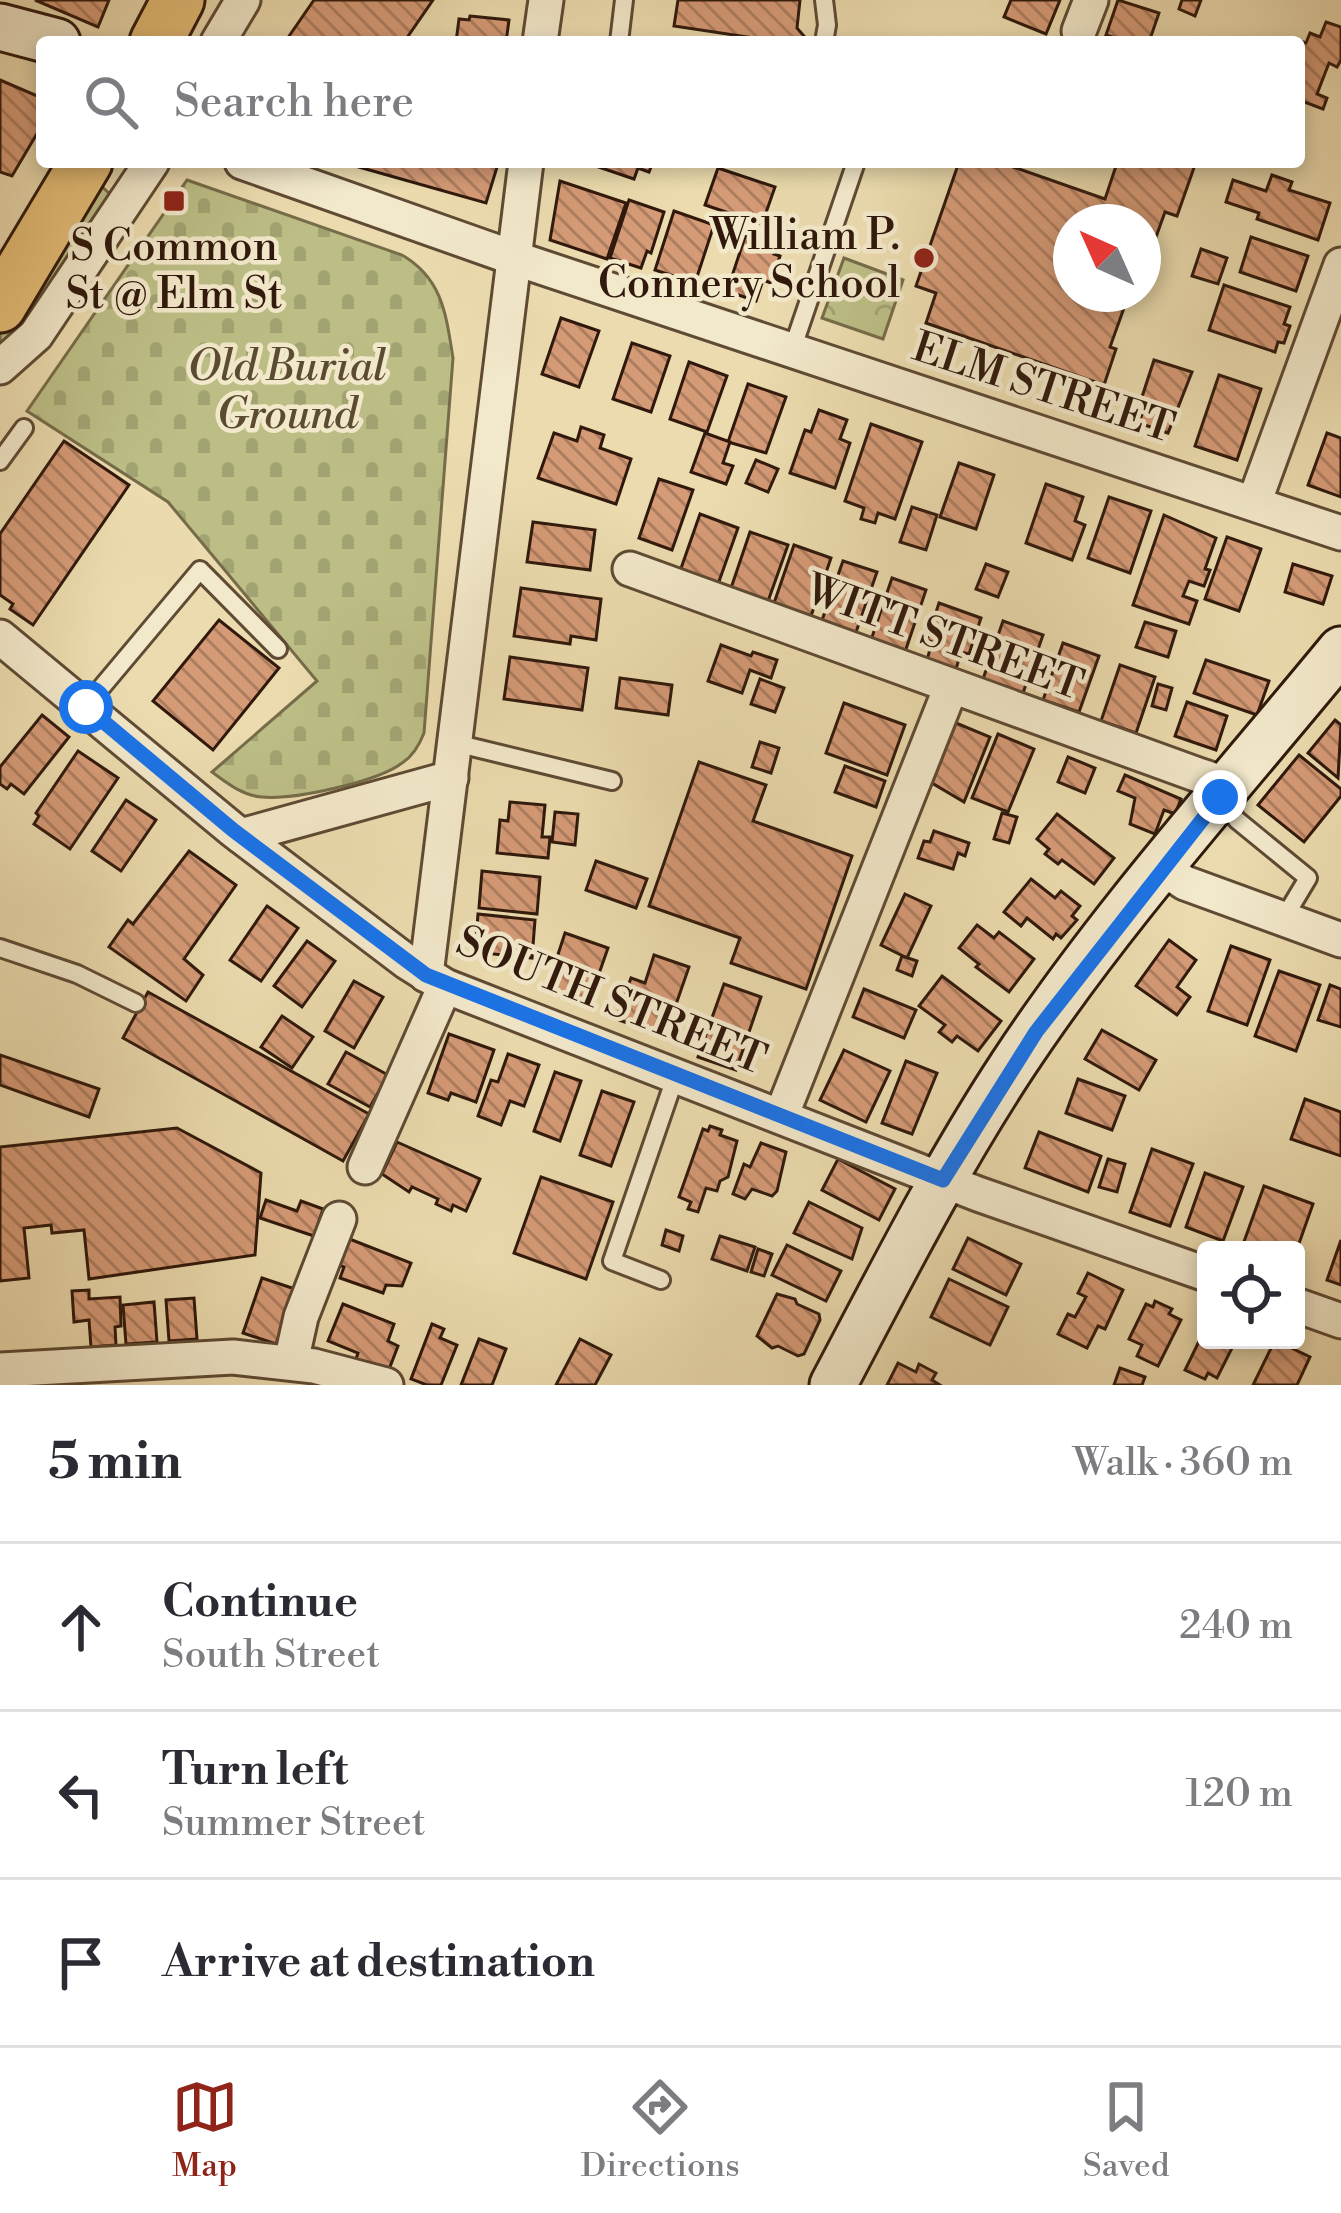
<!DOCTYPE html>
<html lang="en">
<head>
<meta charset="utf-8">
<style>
	body { margin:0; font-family:"Libre Bodoni",serif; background:#f2f2f3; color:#2b2b33 }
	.controls { position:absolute; right:36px; bottom:36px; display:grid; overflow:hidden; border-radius:12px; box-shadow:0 6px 18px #0003 }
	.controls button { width:108px; height:108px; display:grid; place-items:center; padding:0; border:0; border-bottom:3px solid #e1e1e2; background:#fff; color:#2b2b33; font:60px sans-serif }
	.compass { position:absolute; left:1053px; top:204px; width:108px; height:108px; border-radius:50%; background:#fff; box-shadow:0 6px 18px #0003; rotate:315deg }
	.stop { position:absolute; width:36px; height:36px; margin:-27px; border:9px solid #1a73e8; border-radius:50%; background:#fff }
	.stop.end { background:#1a73e8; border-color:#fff; box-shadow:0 3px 12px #0008 }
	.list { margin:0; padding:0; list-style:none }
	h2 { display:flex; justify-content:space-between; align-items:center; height:156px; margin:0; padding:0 48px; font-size:51px }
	h2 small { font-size:39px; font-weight:400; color:#7c7c81 }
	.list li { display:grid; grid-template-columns:78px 1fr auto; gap:36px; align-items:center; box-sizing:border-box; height:168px; padding:0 48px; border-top:3px solid #e1e1e2 }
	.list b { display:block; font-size:45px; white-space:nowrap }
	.list p { margin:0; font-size:39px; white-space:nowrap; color:#7c7c81 }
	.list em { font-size:39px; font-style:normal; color:#7c7c81 }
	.icon { flex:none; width:66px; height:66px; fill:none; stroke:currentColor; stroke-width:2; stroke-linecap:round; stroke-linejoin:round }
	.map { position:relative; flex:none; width:1341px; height:1385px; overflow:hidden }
	.search { position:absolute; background:#fff; box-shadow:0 6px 18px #0003; left:36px; right:36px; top:36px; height:132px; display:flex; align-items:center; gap:30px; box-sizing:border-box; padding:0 42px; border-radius:12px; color:#7c7c81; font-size:45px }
	.sheet { height:660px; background:#fff }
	nav { display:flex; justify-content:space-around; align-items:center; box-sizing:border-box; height:168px; border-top:3px solid #e1e1e2; background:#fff; font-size:33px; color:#7c7c81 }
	nav a { display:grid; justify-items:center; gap:6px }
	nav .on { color:#8f2418 }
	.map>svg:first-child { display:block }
	.green { fill:#bcbe86; stroke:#766c49; stroke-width:3 }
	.cemetery { fill:url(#cemetery-stones); stroke:#766c49; stroke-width:3 }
	.park { fill:url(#park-crowns); stroke:#766c49; stroke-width:3 }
	.building { fill:url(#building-back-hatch); stroke:#30190c; stroke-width:3 }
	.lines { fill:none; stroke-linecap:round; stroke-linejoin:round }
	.service-casing { stroke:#5f4a34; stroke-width:22 }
	.minor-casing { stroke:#5f4a34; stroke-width:39 }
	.secondary-casing { stroke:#30190c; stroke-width:51 }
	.primary-casing { stroke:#30190c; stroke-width:57 }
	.service { stroke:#f2e8ca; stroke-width:16 }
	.minor { stroke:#f2e8ca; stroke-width:33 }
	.secondary { stroke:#f2e8ca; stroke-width:45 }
	.primary { stroke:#e6be77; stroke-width:51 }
	.route { stroke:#1a73e8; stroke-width:15 }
	.poi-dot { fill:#8f2418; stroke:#f2e8ca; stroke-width:4.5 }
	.labels { text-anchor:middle; stroke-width:9; stroke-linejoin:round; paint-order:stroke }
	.poi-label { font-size:42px; fill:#30190c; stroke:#f2e8ca; text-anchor:end }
	.park-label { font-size:42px; font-style:italic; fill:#5a4b31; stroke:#f2e8ca }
	.street-label { font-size:42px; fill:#30190c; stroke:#f2e8ca }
</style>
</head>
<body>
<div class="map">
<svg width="1341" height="1385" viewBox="0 0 1341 1385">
	<defs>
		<pattern id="cemetery-stones" width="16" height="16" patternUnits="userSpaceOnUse" patternTransform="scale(3)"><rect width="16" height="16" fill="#bcbe86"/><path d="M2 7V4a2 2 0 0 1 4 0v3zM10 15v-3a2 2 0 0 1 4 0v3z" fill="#a2a372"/></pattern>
		<pattern id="park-crowns" width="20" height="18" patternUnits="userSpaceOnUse" patternTransform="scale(3)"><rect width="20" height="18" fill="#bcbe86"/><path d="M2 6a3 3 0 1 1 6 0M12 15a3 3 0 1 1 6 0" fill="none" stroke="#a2a372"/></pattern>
		<pattern id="building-back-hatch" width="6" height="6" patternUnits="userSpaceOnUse" patternTransform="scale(3)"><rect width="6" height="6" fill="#d59a76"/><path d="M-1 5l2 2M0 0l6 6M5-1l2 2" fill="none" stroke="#ad7d5f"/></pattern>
	</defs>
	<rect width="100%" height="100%" fill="#ebdbae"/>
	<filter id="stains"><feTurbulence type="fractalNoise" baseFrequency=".00167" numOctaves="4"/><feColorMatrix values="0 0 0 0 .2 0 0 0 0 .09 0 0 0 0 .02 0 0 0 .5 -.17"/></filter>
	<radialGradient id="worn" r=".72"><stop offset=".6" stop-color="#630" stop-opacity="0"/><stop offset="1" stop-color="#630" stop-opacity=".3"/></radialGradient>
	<!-- green -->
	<polygon class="green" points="99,184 111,195 109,209 0,357 0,335 87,192"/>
	<!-- cemetery -->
	<path class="cemetery" d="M 187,180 L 402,255 C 443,279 446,315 453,358 L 424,733 C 419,746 413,756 402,763 C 377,782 294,800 262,797 C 243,796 227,783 212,772 L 317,681 L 168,502 L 27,411 Z"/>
	<!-- park -->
	<polygon class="park" points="844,258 903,280 883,339 822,318"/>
	<!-- building -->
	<g class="building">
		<polygon points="35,0 109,0 98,27"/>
		<polygon points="314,0 433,0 404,42 285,42"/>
		<polygon points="678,0 800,0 797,28 809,42 780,42 674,26"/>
		<polygon points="1011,0 1060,0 1046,34 1004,17"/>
		<polygon points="1118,0 1159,13 1149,42 1128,42 1106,35"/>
		<polygon points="1182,0 1201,0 1195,16 1179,9"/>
		<polygon points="470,16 509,20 506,42 456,42 459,19 469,20"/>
		<polygon points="1326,22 1341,27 1341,60 1337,67 1329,63 1317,94 1327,98 1323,109 1299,100 1299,42 1290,42 1291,38 1306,43 1310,33 1320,37"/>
		<polygon points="0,80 42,98 42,125 12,176 0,172"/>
		<polygon points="341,162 492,162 498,164 486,203"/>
		<polygon points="584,162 653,162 649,172 638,168 634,179"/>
		<polygon points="959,162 999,162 1105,199 1116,166 1106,162 1196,162 1177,216 1165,212 1152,248 1146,246 1143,254 1143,222 1071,222 1071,294 1129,294 1110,347 1116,349 1104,385 926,323 936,293 916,286"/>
		<polygon points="718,168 775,187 762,224 705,205"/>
		<polygon points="1272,175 1292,182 1289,190 1330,203 1318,240 1257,219 1259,213 1226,202 1233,180 1266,191"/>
		<polygon points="560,181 626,203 607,259 550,240"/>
		<polygon points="629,200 664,212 651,253 647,251 641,268 610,258"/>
		<polygon points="674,211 714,225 695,283 655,270"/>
		<polygon points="746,234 778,244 774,254 780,256 771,283 763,280 756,301 727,291"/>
		<polygon points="1251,237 1308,256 1296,291 1240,272"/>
		<polygon points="1201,249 1227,258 1218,284 1192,276"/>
		<polygon points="1224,285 1290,307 1284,324 1290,326 1284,343 1278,342 1275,352 1209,330"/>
		<polygon points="561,318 599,331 579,387 542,374"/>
		<polygon points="632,343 670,356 651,412 613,399"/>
		<polygon points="1154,360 1192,372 1168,433 1139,423 1146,402 1141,400"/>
		<polygon points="689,362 727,376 707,432 670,419"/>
		<polygon points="1219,375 1261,389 1237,460 1195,446"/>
		<polygon points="748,384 786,397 766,453 728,442"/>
		<polygon points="819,410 847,420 840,439 850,443 835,488 790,473 805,430 811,432"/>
		<polygon points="871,424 922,442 895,519 878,513 875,523 861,519 864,508 845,501"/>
		<polygon points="581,427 604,435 600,448 631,459 616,504 538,478 554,433 577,441"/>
		<polygon points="705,433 730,442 723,463 733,466 726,484 691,472"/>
		<polygon points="1327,433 1341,438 1341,497 1308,485"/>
		<polygon points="64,441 129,485 33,625 10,609 13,604 0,595 0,534"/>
		<polygon points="756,460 778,469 768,492 746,483"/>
		<polygon points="959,463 994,475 976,529 940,517"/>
		<polygon points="659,479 693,490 672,550 639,538"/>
		<polygon points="1046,484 1083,497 1075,521 1085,525 1072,560 1026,543"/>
		<polygon points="1109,497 1151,511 1130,573 1088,558"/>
		<polygon points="912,507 937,515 926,550 900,542"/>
		<polygon points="700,514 738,528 717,587 679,574"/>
		<polygon points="1164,515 1216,538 1205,569 1210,570 1204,586 1189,581 1183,596 1197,601 1189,624 1133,605"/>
		<polygon points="533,522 595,530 590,570 527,562"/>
		<polygon points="750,532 788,545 767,604 730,591"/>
		<polygon points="1227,537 1261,549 1239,611 1205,599"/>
		<polygon points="794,545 831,558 810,619 773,606"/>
		<polygon points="843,561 877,572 855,635 821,623"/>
		<polygon points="986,564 1008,572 998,597 976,589"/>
		<polygon points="1293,564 1332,576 1323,604 1285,592"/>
		<polygon points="892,578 926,590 905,652 871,640"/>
		<polygon points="521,588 601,599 596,640 571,636 570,644 514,636"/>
		<polygon points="939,603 981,618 969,654 961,652 956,669 927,660 932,642 927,640"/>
		<polygon points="219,620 279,668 213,750 153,701"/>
		<polygon points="1003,621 1043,635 1023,693 983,679"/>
		<polygon points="1145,622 1176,631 1168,657 1136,647"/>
		<polygon points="1063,643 1099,656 1079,712 1043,700"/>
		<polygon points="721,645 751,656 753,652 777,660 771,678 750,670 742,693 708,681"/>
		<polygon points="510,657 588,668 582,710 504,699"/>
		<polygon points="1206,660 1269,681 1257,715 1194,693"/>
		<polygon points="1120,665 1155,677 1136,733 1101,721"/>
		<polygon points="620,678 672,685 668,715 616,708"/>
		<polygon points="760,679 784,688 775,712 751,704"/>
		<polygon points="1158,684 1172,688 1166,710 1152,706"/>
		<polygon points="1187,702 1227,716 1216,750 1175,736"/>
		<polygon points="844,703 905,725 887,775 826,753"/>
		<polygon points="42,715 69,737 24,794 11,784 7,789 0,784 0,767"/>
		<polygon points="1335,720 1341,725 1338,778 1308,753"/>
		<polygon points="956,723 990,737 964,802 932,783"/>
		<polygon points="998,734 1034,749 1008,812 972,798"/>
		<polygon points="760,742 779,748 771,773 752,767"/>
		<polygon points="78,751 118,778 70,849 34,824 39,816 36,813"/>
		<polygon points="1299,755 1341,789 1341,796 1304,842 1258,805"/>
		<polygon points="1068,757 1095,768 1085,793 1058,782"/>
		<polygon points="699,762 766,785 753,821 852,856 806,989 731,963 740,938 649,906"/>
		<polygon points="845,766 885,781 876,807 835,792"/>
		<polygon points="1125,775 1181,799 1175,814 1164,810 1155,834 1130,824 1135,798 1118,791"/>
		<polygon points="126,800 156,820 121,871 92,851"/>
		<polygon points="510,802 545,805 542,837 550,837 548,858 497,853 500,820 508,821"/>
		<polygon points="555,812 578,814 575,845 552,842"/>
		<polygon points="1002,813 1017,817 1009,843 994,839"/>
		<polygon points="1057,814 1114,858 1094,884 1062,860 1058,864 1045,854 1049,849 1037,839"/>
		<polygon points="934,831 969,843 965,856 958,853 953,869 918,858 924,841 930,842"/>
		<polygon points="189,851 236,885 184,959 203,975 186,1001 109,947 128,920 133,924"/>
		<polygon points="596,861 647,879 636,908 586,890"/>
		<polygon points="482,871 540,877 537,914 479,908"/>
		<polygon points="1031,879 1055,898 1061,891 1080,906 1072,916 1077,920 1061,938 1056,934 1053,939 1027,918 1021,926 1004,912"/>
		<polygon points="905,894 931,906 907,958 881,945"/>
		<polygon points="267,906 298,928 261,981 230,960"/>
		<polygon points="478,914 535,920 532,958 475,952"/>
		<polygon points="977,925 994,938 999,932 1034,959 1009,992 976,967 979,964 959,948"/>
		<polygon points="565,933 608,948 588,1005 546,991"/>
		<polygon points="1169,940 1196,960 1177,987 1190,997 1177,1015 1136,986"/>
		<polygon points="307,941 335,961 302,1007 274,986"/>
		<polygon points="1231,946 1270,960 1247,1025 1208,1011"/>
		<polygon points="654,955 689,967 665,1036 616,1019 631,978 645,983"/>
		<polygon points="902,956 917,961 912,976 897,970"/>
		<polygon points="1279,971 1320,985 1296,1051 1255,1036"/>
		<polygon points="942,976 1001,1021 978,1051 957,1036 952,1042 939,1032 945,1025 919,1006"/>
		<polygon points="354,981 383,997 354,1048 325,1031"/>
		<polygon points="724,984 761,997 736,1070 698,1057"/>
		<polygon points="1330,985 1341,989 1341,1027 1318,1020"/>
		<polygon points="864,989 916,1010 904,1038 853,1017"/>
		<polygon points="148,992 369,1114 343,1161 123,1038"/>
		<polygon points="282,1016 313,1037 292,1068 261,1047"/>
		<polygon points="1102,1030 1156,1060 1139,1090 1085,1059"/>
		<polygon points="449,1034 494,1050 476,1102 451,1093 448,1100 428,1093"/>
		<polygon points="844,1050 890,1071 866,1122 820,1100"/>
		<polygon points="346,1052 388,1075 370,1107 328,1084"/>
		<polygon points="508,1054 539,1065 524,1106 510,1101 501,1125 478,1116 491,1080 498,1082"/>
		<polygon points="0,1055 99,1089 89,1117 0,1085"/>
		<polygon points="906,1061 937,1073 912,1134 882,1123"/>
		<polygon points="555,1072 581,1081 560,1141 534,1131"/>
		<polygon points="1078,1079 1125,1096 1112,1130 1066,1113"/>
		<polygon points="602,1091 634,1102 611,1166 580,1155"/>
		<polygon points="1305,1099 1341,1112 1341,1156 1291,1139"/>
		<polygon points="710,1126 722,1130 720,1135 737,1141 728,1177 720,1181 717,1191 706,1188 698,1212 688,1209 691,1202 679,1197 703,1129 708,1131"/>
		<polygon points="177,1128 261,1173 255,1255 89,1279 84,1230 52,1233 51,1225 24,1228 29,1278 0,1281 0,1147"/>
		<polygon points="1039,1132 1101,1156 1088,1192 1025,1168"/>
		<polygon points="397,1142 480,1179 466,1211 453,1205 451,1211 436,1204 438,1199 412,1187 409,1192 382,1174"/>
		<polygon points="761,1143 786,1152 777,1191 772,1196 752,1189 745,1199 733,1194 744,1164 750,1167"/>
		<polygon points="1152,1149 1193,1164 1170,1226 1130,1212"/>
		<polygon points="838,1159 895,1189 879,1220 822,1190"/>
		<polygon points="1108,1159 1125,1164 1117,1192 1099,1187"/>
		<polygon points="1205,1173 1243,1187 1223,1241 1186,1227"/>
		<polygon points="541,1177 613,1202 586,1279 514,1253"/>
		<polygon points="1264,1186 1313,1204 1296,1252 1241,1250"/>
		<polygon points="266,1200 297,1211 301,1201 323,1209 314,1236 260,1218"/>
		<polygon points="809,1202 862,1228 852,1259 794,1233"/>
		<polygon points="666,1230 683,1236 679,1251 662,1245"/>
		<polygon points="720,1236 755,1247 747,1271 712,1259"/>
		<polygon points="347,1238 411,1263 402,1286 386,1285 383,1293 340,1278 344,1267 337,1264"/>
		<polygon points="968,1238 1021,1264 1006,1295 953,1269"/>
		<polygon points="1341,1240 1341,1285 1327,1280"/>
		<polygon points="787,1245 841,1271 826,1301 772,1275"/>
		<polygon points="758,1249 772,1254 764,1276 751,1272"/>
		<polygon points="1088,1273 1123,1290 1105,1329 1098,1326 1087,1348 1058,1334 1068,1314 1075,1317 1086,1297 1078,1293"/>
		<polygon points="262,1278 295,1289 276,1344 243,1333"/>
		<polygon points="949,1279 1008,1307 990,1345 931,1317"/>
		<polygon points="89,1290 89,1299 120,1297 121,1326 115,1327 116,1345 91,1347 89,1320 74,1322 72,1291"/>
		<polygon points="777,1294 795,1299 797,1304 819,1314 820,1320 804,1354 798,1356 778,1346 772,1348 757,1336"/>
		<polygon points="194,1298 197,1339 169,1341 166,1300"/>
		<polygon points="1155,1301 1172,1309 1169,1314 1181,1320 1158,1366 1137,1356 1142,1345 1129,1339 1146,1304 1153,1307"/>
		<polygon points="154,1302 157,1342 126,1344 123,1305"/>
		<polygon points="343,1304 394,1324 388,1341 398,1346 388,1372 356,1359 358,1353 328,1341"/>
		<polygon points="432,1324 444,1329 440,1338 457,1345 441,1385 427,1385 411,1379"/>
		<polygon points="1206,1327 1206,1340 1236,1340 1217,1378 1208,1373 1205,1379 1185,1370"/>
		<polygon points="479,1339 506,1349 492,1385 461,1385"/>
		<polygon points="580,1339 611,1355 595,1385 556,1385"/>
		<polygon points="1275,1340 1310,1357 1297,1385 1253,1385"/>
		<polygon points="898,1363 916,1372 919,1364 936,1373 932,1380 940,1385 887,1385"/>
		<polygon points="1120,1368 1145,1377 1142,1385 1114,1385"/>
	</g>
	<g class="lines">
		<defs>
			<g id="service">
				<polyline points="619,42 624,0"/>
				<polyline points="824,42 827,25 824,0"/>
				<polyline points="792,350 856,162"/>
				<polyline points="0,461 24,428"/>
				<polyline points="85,707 200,570 278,649"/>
				<polyline points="455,743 612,781"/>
				<polyline points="1220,797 1237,820 1308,878 1284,918"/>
				<polyline points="0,948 77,974 136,1003"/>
				<polyline points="661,1280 612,1261 676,1075"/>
			</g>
			<g id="minor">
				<polyline points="1079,31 1091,0"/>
				<polyline points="218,42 243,0"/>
				<polyline points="540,42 546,0"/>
				<polyline points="242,162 514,258 1341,533"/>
				<polyline points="0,367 36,335 152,162"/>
				<polyline points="1254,503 1341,265"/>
				<polyline points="630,569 1201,776 1210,779 1220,797"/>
				<polyline points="0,637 233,830 407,962 445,986 978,1194 1206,1274"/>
				<polyline points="241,836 451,778"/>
				<polyline points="1162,868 1185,883 1341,940"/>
				<polyline points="426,975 526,162"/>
				<polyline points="782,1114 951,687"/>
				<polyline points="365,1167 445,986"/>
				<polyline points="1296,1305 1341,1321"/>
				<polyline points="291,1362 301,1317 339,1219"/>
				<polyline points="0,1370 233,1357 314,1366 386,1385"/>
			</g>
			<g id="secondary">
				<polyline points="0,27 57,42"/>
				<path d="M 833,1385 C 890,1277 945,1168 1012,1066 C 1108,920 1230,785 1341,650"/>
			</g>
			<g id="primary">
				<polyline points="156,42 178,0"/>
				<polyline points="0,306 86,162"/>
			</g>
		</defs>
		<!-- service casing -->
		<use href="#service" class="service-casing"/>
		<!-- minor casing -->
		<use href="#minor" class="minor-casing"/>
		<!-- secondary casing -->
		<use href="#secondary" class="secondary-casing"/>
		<!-- primary casing -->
		<use href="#primary" class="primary-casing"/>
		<!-- service -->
		<use href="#service" class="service"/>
		<!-- minor -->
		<use href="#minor" class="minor"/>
		<!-- secondary -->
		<use href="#secondary" class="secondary"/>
		<!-- primary -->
		<use href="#primary" class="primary"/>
	</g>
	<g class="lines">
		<!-- route -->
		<polyline class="route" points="86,707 233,830 426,975 943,1180 1036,1032 1220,797"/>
	</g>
	<!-- markers -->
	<g class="poi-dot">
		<rect x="162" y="189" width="24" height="24" rx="6"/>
		<circle cx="924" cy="258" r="12"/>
	</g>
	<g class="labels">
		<!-- poi labels -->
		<g class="poi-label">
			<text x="900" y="249">William P.<tspan x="900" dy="48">Connery School</tspan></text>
			<text x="174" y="260" text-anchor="middle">S Common<tspan x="174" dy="48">St @ Elm St</tspan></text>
		</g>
		<!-- park labels -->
		<g class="park-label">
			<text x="287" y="380">Old Burial<tspan x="287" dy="48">Ground</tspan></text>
		</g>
		<!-- street labels -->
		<g class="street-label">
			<text transform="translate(1044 386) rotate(18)" y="15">ELM STREET</text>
			<text transform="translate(945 636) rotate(20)" y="15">WITT STREET</text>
			<text transform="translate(612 999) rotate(22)" y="15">SOUTH STREET</text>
		</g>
	</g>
	<rect width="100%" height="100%" filter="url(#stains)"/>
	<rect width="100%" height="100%" fill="url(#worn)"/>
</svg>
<div class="controls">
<button><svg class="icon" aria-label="locate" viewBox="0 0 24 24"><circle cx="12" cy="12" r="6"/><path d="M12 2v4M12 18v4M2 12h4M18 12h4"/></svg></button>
</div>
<svg class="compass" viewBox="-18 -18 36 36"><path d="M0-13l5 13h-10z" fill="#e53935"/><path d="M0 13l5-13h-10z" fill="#7c7c81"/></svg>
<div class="stop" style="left:86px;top:707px"></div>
<div class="stop end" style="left:1220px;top:797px"></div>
<div class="search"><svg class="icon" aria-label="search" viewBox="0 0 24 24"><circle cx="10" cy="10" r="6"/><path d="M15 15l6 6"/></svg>Search here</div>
</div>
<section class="sheet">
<h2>5 min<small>Walk · 360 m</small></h2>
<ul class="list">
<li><svg class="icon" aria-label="ahead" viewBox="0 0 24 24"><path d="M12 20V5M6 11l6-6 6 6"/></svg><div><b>Continue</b><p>South Street</p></div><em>240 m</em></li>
<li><svg class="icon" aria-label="left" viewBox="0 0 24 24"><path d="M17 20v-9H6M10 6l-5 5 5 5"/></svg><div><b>Turn left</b><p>Summer Street</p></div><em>120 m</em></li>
<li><svg class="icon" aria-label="arrive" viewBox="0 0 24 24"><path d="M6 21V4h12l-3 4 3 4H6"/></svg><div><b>Arrive at destination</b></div></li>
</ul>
</section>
<nav>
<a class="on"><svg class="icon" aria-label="map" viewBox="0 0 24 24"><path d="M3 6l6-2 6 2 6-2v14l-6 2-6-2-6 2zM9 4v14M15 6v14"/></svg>Map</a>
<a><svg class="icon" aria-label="directions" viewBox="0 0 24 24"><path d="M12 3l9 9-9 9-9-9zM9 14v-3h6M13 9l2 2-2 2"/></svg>Directions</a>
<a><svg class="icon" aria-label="saved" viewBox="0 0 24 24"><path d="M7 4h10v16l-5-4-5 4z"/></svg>Saved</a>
</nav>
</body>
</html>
